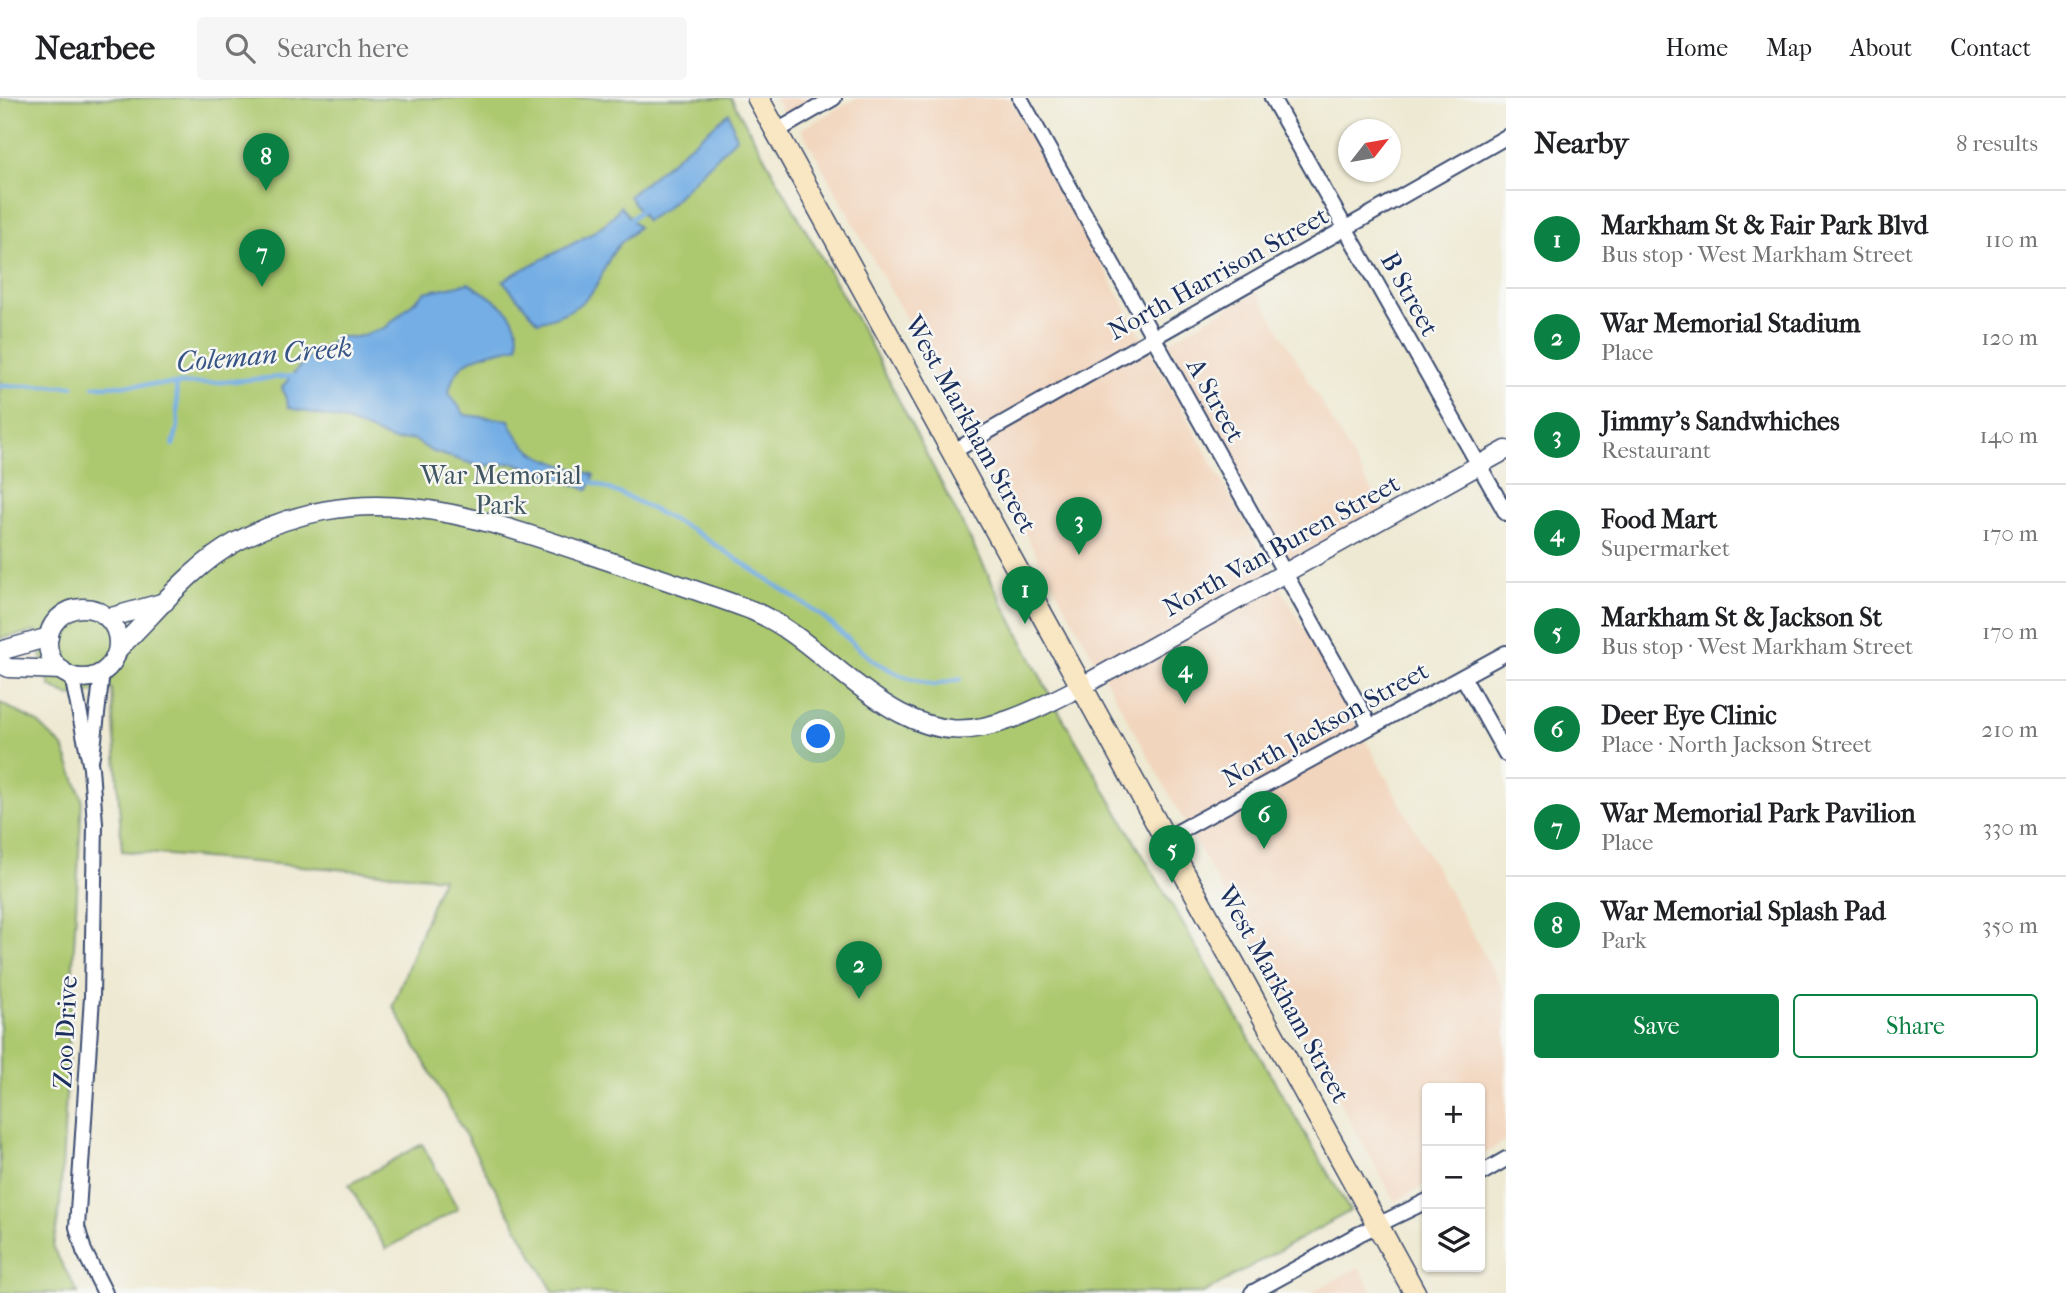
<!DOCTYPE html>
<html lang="en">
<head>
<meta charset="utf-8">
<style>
	body { margin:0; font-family:"IM FELL French Canon",serif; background:#f6f6f6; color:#202124 }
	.controls { position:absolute; right:21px; bottom:21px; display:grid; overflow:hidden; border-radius:7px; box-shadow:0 2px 5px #0004 }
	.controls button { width:63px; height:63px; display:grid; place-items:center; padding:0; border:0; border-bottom:2px solid #e0e0e0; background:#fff; color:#202124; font:35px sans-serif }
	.compass { position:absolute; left:1338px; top:21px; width:63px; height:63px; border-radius:50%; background:#fff; box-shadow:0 2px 5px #0004; rotate:59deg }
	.you { position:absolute; left:819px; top:639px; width:24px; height:24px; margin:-18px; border:5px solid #fff; border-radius:50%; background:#1a73e8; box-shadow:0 0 0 10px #1a73e833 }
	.badge { display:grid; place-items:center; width:46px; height:46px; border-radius:50%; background:#0b8043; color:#fff; font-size:23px; font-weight:700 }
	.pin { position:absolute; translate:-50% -58px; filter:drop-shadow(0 2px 4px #0008) }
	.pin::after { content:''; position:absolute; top:37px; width:24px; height:21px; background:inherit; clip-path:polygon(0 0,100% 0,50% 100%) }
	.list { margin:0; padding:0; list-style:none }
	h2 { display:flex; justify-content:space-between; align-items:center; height:91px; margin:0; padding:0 28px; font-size:30px }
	h2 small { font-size:23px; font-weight:400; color:#757577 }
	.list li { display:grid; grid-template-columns:46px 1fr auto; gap:21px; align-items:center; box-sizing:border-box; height:98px; padding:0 28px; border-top:2px solid #e0e0e0 }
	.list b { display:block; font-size:26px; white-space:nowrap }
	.list p { margin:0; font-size:23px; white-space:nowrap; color:#757577 }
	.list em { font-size:23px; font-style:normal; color:#757577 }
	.actions { display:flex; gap:14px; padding:21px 28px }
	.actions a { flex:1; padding:16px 0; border:2px solid #0b8043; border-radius:7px; text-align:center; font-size:24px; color:#0b8043 }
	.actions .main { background:#0b8043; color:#fff }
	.icon { flex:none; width:38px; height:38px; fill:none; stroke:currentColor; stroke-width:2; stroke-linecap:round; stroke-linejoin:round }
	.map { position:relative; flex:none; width:1506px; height:1195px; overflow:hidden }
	header { display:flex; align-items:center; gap:42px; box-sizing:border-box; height:98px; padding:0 35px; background:#fff; border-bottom:2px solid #e0e0e0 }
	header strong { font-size:33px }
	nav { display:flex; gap:38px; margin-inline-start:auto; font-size:24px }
	.search { width:490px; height:63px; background:#f6f6f6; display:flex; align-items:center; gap:18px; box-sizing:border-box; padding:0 24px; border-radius:7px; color:#757577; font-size:26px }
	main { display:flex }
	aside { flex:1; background:#fff }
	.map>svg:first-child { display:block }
	.built { fill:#f2d5bd }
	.green { fill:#adc96f; stroke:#647c66; stroke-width:2 }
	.water { fill:#74aee4; stroke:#486ea1; stroke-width:2 }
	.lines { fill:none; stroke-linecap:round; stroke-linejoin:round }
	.stream { stroke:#74aee4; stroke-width:4.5 }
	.minor-casing { stroke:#3b4b6f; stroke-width:18 }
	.tertiary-casing { stroke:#3b4b6f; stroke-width:21 }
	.secondary-casing { stroke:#3b4b6f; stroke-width:24 }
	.minor { stroke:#fff; stroke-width:14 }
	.tertiary { stroke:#fff; stroke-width:18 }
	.secondary { stroke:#f9e7c3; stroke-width:21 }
	.labels { text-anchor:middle; stroke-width:5; stroke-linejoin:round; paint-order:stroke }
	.street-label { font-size:26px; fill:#1b2f5e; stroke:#f6f6f2 }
	.park-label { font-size:26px; fill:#405662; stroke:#f6f6f2 }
	.water-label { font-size:28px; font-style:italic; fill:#365586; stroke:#f6f6f2 }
</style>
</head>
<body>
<header>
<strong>Nearbee</strong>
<div class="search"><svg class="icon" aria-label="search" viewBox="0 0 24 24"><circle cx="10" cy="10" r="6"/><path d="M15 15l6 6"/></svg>Search here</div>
<nav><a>Home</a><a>Map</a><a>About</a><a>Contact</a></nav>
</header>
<main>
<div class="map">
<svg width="1506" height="1195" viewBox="0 0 1506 1195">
	<rect width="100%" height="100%" fill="#f6f6f2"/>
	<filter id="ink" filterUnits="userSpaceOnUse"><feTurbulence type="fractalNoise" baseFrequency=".0143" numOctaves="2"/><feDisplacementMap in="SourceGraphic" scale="14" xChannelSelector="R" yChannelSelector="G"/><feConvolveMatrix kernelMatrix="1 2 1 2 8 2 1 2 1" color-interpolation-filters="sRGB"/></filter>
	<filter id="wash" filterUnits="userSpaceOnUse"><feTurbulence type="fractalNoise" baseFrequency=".00686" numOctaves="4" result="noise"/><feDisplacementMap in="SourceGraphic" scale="28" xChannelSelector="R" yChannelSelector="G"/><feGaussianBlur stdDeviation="1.57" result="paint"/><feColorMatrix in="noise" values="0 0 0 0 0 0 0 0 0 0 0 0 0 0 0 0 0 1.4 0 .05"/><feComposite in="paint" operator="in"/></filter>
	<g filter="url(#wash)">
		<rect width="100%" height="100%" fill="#eee9d2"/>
		<!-- built -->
		<g class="built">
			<polygon points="775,0 816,0 785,18"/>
			<polygon points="857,0 1010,0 1506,896 1506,1043 1480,1057 1480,990 1427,990 1427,1086 1395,1104 801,31"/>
			<polygon points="1257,193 1383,412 1286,463 1168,244"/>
			<polygon points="1359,1169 1373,1195 1310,1195"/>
		</g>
		<!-- green -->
		<g class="green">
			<polygon points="0,0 731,0 868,242 1053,603 1350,1113 1203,1195 554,1195 393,908 442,780 122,753 112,591 69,598 50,588 35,534 0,540"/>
			<polygon points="0,605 37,624 63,649 82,700 60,1108 53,1150 78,1195 0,1195"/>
			<polygon points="422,1046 458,1111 386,1151 349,1087"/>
		</g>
		<!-- water -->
		<g class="water">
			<polygon points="729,15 736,40 666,110 646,123 629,98"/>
			<path d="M 620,108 L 638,129 C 632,136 624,141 618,148 C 607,160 604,174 597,187 C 584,209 561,218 538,224 L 503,183 C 532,162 606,138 620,108 Z"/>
			<path d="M 469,185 C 495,203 521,212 518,248 C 488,256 455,256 449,295 L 465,317 L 509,322 C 524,362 557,364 594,377 L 588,392 L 515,365 L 479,368 L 431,353 L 413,341 L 394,343 L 347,323 L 289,310 L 282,289 L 306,261 L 339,239 L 357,239 L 385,230 L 425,194 Z"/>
		</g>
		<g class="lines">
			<!-- stream -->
			<g class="stream">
				<polyline points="627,125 644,109"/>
				<polyline points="0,288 73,288"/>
				<polyline points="94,288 210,285 293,278"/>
				<polyline points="173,347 178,328 176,286"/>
				<polyline points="587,382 628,399 696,434 822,518 872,562 900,577 933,587 960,581"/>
			</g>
		</g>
	</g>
	<g filter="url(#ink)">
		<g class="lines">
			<defs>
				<g id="minor">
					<polyline points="1020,0 1370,628"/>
					<polyline points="1272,0 1506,415"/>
					<polyline points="777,33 834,0"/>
					<polyline points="954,353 1506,39"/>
					<polyline points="72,578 91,670 95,726 92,899 77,1129 84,1153 105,1195"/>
					<polyline points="1463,579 1506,656"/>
					<polyline points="92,658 102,574"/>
					<polyline points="1167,740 1506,555"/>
					<polyline points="1480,1076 1506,1061"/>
					<polyline points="1252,1195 1359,1136 1427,1103"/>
				</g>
				<g id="tertiary">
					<circle cx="83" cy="545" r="35"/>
					<polyline points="108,520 165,504"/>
					<path d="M 118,551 C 155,516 190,469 236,444 C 358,379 464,414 585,455 C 641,474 696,492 751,512 C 784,526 808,547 835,569 C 935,652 971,646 1082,588 L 1506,352"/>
					<polyline points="0,553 49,539"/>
					<polyline points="0,566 9,570 62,572"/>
				</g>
				<polyline id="secondary" points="758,0 1415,1195"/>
			</defs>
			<!-- minor casing -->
			<use href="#minor" class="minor-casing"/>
			<!-- tertiary casing -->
			<use href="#tertiary" class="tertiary-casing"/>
			<!-- secondary casing -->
			<use href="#secondary" class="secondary-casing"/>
			<!-- minor -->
			<use href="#minor" class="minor"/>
			<!-- tertiary -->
			<use href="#tertiary" class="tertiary"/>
			<!-- secondary -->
			<use href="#secondary" class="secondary"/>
		</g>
	</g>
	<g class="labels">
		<!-- street labels -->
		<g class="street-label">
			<text transform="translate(1218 175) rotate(-29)" y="9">North Harrison Street</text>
			<text transform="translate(1410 196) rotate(61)" y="9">B Street</text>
			<text transform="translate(1216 302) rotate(61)" y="9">A Street</text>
			<text transform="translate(971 326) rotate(61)" y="9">West Markham Street</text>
			<text transform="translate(1281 447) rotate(-29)" y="9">North Van Buren Street</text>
			<text transform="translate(1325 626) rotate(-29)" y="9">North Jackson Street</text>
			<text transform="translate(1284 896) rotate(61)" y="9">West Markham Street</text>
			<text transform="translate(65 934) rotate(-87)" y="9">Zoo Drive</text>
		</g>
		<!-- park labels -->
		<g class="park-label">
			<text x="501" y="386">War Memorial<tspan x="501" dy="30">Park</tspan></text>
		</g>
		<!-- water labels -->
		<g class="water-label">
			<text transform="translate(264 256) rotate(-5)" y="10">Coleman Creek</text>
		</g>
	</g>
</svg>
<div class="controls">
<button>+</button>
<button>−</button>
<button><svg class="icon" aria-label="layers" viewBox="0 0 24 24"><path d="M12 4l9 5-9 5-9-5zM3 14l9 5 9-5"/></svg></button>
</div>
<svg class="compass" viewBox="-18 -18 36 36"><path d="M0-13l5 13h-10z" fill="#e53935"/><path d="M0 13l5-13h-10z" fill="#757577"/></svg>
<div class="you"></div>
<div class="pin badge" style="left:1025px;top:526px">1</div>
<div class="pin badge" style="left:859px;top:901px">2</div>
<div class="pin badge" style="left:1079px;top:457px">3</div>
<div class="pin badge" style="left:1185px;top:606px">4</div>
<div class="pin badge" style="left:1172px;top:785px">5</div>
<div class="pin badge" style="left:1264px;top:751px">6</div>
<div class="pin badge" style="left:262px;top:189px">7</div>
<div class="pin badge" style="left:266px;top:93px">8</div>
</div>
<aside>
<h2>Nearby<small>8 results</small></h2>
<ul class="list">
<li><span class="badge">1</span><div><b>Markham St &amp; Fair Park Blvd</b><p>Bus stop · West Markham Street</p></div><em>110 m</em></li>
<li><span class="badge">2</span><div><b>War Memorial Stadium</b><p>Place</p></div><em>120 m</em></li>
<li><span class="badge">3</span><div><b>Jimmy's Sandwhiches</b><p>Restaurant</p></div><em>140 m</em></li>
<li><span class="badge">4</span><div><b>Food Mart</b><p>Supermarket</p></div><em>170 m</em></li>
<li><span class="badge">5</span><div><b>Markham St &amp; Jackson St</b><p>Bus stop · West Markham Street</p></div><em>170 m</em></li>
<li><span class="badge">6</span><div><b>Deer Eye Clinic</b><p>Place · North Jackson Street</p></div><em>210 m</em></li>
<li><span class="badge">7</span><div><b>War Memorial Park Pavilion</b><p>Place</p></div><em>330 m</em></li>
<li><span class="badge">8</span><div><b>War Memorial Splash Pad</b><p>Park</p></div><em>350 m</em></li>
</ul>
<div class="actions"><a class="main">Save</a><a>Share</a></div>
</aside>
</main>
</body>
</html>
